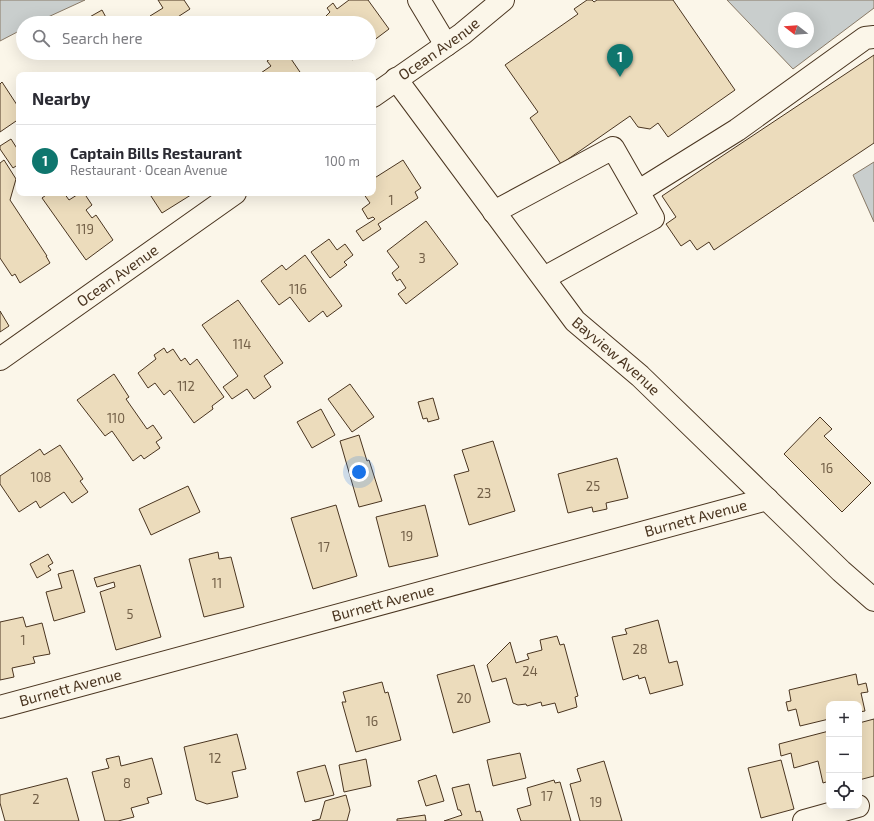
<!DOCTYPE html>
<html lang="en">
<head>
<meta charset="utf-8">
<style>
	body { margin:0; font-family:"Exo 2",sans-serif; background:#f2f2f3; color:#2b2b33 }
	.controls { position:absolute; right:12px; bottom:12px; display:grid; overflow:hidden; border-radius:8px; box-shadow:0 4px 16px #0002 }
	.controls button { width:36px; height:36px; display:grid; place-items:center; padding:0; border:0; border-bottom:1px solid #e1e1e2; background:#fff; color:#2b2b33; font:20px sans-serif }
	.compass { position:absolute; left:778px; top:12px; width:36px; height:36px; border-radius:50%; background:#fff; box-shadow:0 4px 16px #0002; rotate:287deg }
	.you { position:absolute; left:359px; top:472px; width:14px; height:14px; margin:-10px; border:3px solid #fff; border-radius:50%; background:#1a73e8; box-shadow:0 0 0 6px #1a73e833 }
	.badge { display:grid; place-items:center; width:26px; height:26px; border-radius:50%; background:#0f766e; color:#fff; font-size:13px; font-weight:700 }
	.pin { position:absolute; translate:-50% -33px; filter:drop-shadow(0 1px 2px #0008) }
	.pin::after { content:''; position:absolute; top:21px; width:14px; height:12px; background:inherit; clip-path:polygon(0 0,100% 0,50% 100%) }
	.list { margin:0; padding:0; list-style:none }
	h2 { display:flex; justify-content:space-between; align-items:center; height:52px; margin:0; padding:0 16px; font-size:17px }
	h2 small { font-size:13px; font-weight:400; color:#7c7c81 }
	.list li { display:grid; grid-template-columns:26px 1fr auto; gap:12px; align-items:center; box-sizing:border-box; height:72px; padding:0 16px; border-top:1px solid #e1e1e2 }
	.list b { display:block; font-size:15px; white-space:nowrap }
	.list p { margin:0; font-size:13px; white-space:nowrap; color:#7c7c81 }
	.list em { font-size:13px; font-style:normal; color:#7c7c81 }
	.icon { flex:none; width:22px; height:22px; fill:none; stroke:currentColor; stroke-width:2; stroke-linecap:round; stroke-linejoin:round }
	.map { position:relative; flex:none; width:874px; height:821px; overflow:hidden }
	.search { position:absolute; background:#fff; box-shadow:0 4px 16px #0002; left:16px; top:16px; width:360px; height:44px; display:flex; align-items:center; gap:10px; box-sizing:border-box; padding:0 14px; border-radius:22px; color:#7c7c81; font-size:15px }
	.panel { position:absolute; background:#fff; box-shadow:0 4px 16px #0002; left:16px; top:72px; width:360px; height:124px; border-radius:8px }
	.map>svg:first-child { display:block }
	.water { fill:#c9cecd; stroke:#887966; fill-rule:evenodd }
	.building { fill:#ecdcbc; stroke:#4a3520 }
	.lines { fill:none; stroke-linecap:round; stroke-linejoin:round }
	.minor-casing { stroke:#4a3520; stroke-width:24 }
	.minor { stroke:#fbf6e9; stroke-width:22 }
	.labels { text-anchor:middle; stroke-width:3; stroke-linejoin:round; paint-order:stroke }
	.number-label { font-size:13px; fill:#725f47 }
	.street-label { font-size:15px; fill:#4a3520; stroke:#fbf6e9 }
</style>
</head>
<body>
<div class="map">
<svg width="874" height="821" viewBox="0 0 874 821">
	<rect width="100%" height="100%" fill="#fbf6e9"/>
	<!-- water -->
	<g class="water">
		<polygon points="0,0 85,0 35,23 23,23 23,29 0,41"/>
		<path d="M 727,0 L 874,0 L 874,8 L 793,69 ZM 784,18 L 808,18 L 808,42 L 784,42 Z"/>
		<polygon points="874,162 874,222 853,175"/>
	</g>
	<!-- building -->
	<g class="building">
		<polygon points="158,0 184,0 190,9 170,22 167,18 160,23 154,23 150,16 163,8"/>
		<polygon points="349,0 368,0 389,29 369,44 369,23 324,23 328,20 326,16 330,12 327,8 333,3 337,9"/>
		<polygon points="587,0 592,0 594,2 597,0 673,0 735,90 668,137 658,123 650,129 638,127 630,116 561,164 530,118 538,112 505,65 578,14 574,9"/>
		<polygon points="102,10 109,23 79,23"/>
		<polygon points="279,53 287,53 302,75 258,75 271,66 267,61"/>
		<polygon points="347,53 362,53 352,60"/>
		<polygon points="874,55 874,143 714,250 709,242 697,250 690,240 681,246 666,224 676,217 662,196"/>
		<polygon points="2,82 19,108 19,119 0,132 0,84"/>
		<polygon points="11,139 18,150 19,149 19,164 13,168 0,149 0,146"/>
		<polygon points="4,160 16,179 10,200 47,256 46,256 50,263 20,283 15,274 12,276 0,258 0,163"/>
		<polygon points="403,160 421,188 415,192 418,198 378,224 381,229 363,241 356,231 375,219 373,217 368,219 362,209 370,203 363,193 373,193 373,179"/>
		<polygon points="49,193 64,193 69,200 80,193 84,193 92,205 86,210 92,218 96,215 113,240 86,260 42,198"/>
		<polygon points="149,193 194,193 162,213"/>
		<polygon points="426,221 458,264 406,304 398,294 406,288 400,279 397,281 392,273 399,267 387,251"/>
		<polygon points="329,239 337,250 345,244 353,255 344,262 347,265 330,278 311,252"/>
		<polygon points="305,255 342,306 327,317 323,311 309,322 290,297 279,305 261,281 282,265 286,270"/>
		<polygon points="238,300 283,363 264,376 271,387 254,399 247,389 232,399 223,387 238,376 202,325"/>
		<polygon points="0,311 9,326 0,332"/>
		<polygon points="164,348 167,353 173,349 181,361 185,358 190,365 197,359 224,397 212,406 213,409 194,423 170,390 164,395 155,383 148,388 138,373 156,359 154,355"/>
		<polygon points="114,374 129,397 126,399 147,429 153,425 162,438 156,442 160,448 144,459 141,455 133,461 112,431 105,436 77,400"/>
		<polygon points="350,384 374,417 352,432 328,399"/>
		<polygon points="433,398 439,419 428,422 427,418 423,419 418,402"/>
		<polygon points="321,409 335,435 312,448 297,422"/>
		<polygon points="820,417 832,429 824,436 871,483 842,512 784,454"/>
		<polygon points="359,435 367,461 369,460 382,501 359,507 340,441"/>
		<polygon points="493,441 515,511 469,525 454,475 469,471 462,450"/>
		<polygon points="60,445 83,479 80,481 88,492 72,503 64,492 40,508 36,501 19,512 0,484 0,476 40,449 44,455"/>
		<polygon points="617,458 628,498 606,503 607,509 593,512 592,507 568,513 558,474"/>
		<polygon points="188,486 200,512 151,535 139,509"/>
		<polygon points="336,505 357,576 313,589 291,518"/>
		<polygon points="425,505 438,556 389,567 376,517"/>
		<polygon points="218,552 219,559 231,557 244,607 204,617 189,559"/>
		<polygon points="48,554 53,563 48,566 51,570 37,578 30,564"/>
		<polygon points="140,565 161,637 116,650 100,592 115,587 114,582 97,587 94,578"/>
		<polygon points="73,570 85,612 54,621 46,592 62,588 58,574"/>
		<polygon points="23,617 26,627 42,623 50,654 33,657 35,663 12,668 14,677 0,680 0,622"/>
		<polygon points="658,620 669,663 677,661 683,685 650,694 645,677 639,679 638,675 623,680 612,637 627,634 625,629"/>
		<polygon points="557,636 560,645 564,644 578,696 575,697 577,707 558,713 555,703 542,706 541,702 527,706 526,704 518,705 513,703 506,678 492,682 487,665 510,642 516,663 529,659 527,654 542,650 540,640"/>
		<polygon points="474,665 490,722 453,733 437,675"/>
		<polygon points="856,674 858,685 866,683 868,692 861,693 865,711 859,712 859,704 829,704 829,719 800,726 796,709 788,711 786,702 791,701 789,690"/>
		<polygon points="382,682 385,693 388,692 401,740 356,752 342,702 346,702 343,692"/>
		<polygon points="874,719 874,776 859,780 859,723"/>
		<polygon points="829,731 829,781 823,783 818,761 794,768 791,753 781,756 779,744"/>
		<polygon points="237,734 246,769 232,772 238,797 207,804 196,800 184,747"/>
		<polygon points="520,753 526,778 493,786 487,760"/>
		<polygon points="119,756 121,766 152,758 162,794 147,798 149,803 131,808 134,817 118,821 105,821 92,772 109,768 106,759"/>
		<polygon points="366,759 371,786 344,792 339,765"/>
		<polygon points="781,760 794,809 761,818 748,768"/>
		<polygon points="604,761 622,821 580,821 570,784 581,781 577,769"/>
		<polygon points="325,765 334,795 305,802 297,772"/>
		<polygon points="436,775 444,801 426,806 418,781"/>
		<polygon points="67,778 79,821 5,821 0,803 0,795"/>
		<polygon points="554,780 555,783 560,782 571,821 521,821 517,809 531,805 527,788"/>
		<polygon points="469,784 476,812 480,811 483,821 444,821 462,815 460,810 458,810 452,788"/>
		<polygon points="346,795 350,810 347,821 312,821 320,819 325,801"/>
		<polygon points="425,815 426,821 397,821 397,819"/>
	</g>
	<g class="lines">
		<defs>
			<g id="minor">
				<polyline points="419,0 446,45"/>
				<path id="s1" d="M 396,79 L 575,321 L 640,376 L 841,571 L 874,600"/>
				<path id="s2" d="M 373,96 L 462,34 L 503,0"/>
				<polyline points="639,191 737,130 865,38 874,37"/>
				<polyline points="494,212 613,148 653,218 544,278"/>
				<path id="s3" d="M 0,359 L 235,193"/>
				<path id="s4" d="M 0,707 L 767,499"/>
				<polyline points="804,821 858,806"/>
			</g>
		</defs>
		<!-- minor casing -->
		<use href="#minor" class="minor-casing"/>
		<!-- minor -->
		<use href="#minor" class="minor"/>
	</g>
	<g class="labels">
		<!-- number labels -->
		<g class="number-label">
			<text x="391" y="205">1</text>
			<text x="85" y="234">119</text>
			<text x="422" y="263">3</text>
			<text x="298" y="294">116</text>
			<text x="242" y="349">114</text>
			<text x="186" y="391">112</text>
			<text x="116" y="423">110</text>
			<text x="827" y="473">16</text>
			<text x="41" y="482">108</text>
			<text x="593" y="491">25</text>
			<text x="484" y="498">23</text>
			<text x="407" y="541">19</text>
			<text x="324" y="552">17</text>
			<text x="217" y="588">11</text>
			<text x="130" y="619">5</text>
			<text x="23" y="645">1</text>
			<text x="640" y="654">28</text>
			<text x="530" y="676">24</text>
			<text x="464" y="703">20</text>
			<text x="372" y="726">16</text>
			<text x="215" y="763">12</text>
			<text x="127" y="788">8</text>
			<text x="547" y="801">17</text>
			<text x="36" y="804">2</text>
			<text x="596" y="807">19</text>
		</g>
		<!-- street labels -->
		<g class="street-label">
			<text dy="5" stroke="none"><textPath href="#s2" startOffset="81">Ocean Avenue</textPath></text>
			<text dy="5" stroke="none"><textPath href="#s3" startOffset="144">Ocean Avenue</textPath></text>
			<text dy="5" stroke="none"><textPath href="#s1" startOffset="355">Bayview Avenue</textPath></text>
			<text dy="5" stroke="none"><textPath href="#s4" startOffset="721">Burnett Avenue</textPath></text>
			<text dy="5" stroke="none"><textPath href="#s4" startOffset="397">Burnett Avenue</textPath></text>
			<text dy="5" stroke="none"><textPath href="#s4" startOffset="73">Burnett Avenue</textPath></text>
		</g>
	</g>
</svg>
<div class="controls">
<button>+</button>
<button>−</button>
<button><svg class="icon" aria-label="locate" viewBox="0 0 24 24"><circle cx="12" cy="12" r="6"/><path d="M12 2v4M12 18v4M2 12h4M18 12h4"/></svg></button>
</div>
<svg class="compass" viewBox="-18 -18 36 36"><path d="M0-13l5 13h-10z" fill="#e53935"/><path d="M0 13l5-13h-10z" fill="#7c7c81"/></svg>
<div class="you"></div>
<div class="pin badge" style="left:620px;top:77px">1</div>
<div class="search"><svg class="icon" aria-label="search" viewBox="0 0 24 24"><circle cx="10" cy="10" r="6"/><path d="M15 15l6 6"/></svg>Search here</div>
<section class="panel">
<h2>Nearby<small></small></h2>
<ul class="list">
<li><span class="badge">1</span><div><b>Captain Bills Restaurant</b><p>Restaurant · Ocean Avenue</p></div><em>100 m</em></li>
</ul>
</section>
</div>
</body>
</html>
